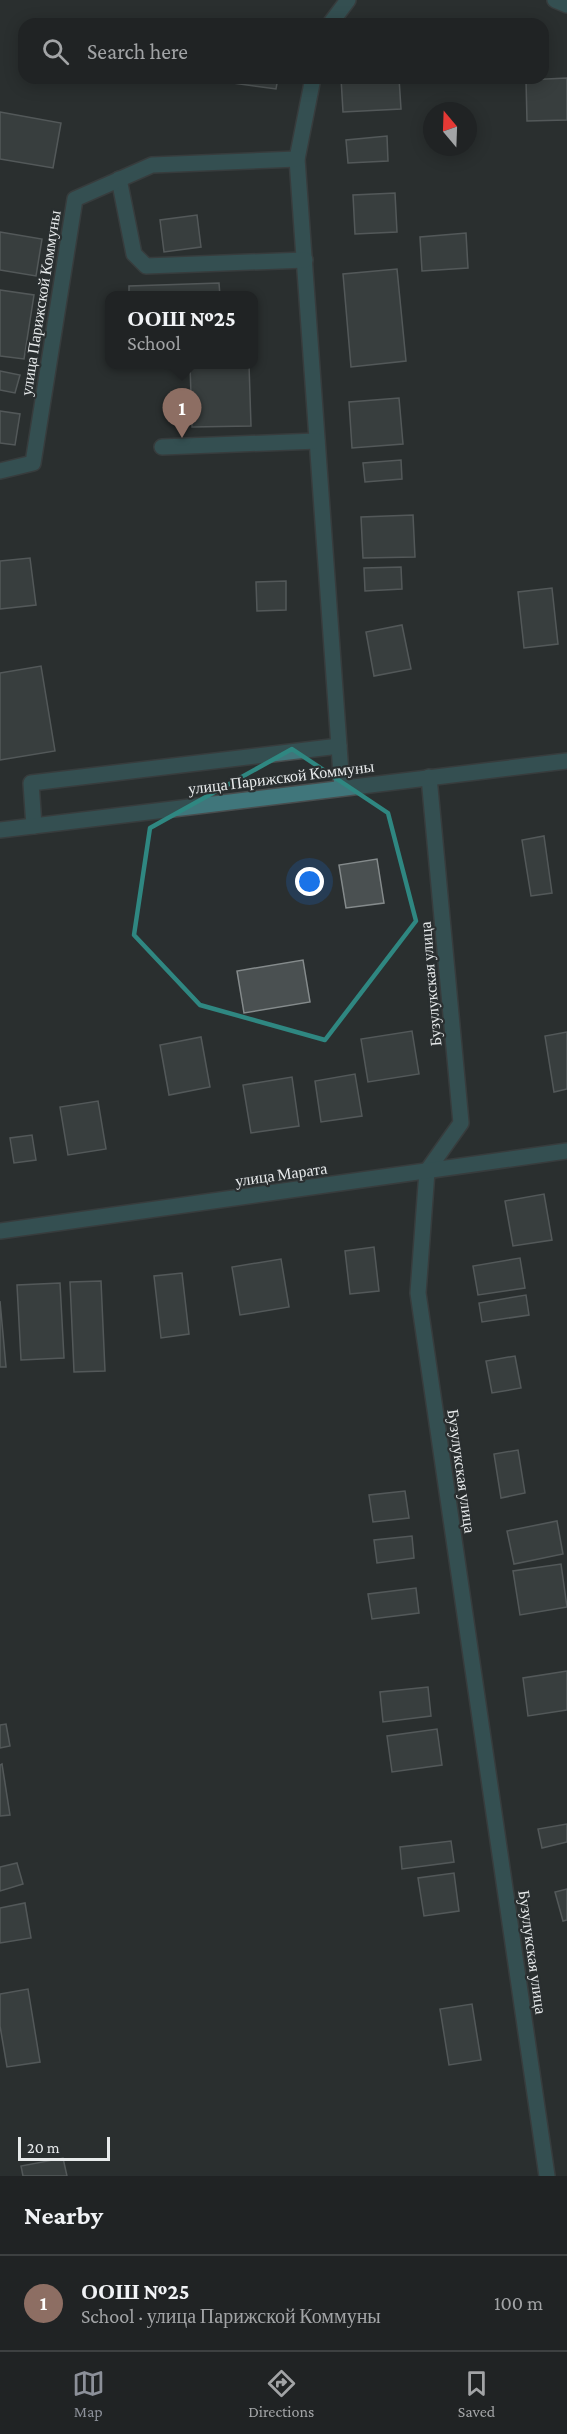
<!DOCTYPE html>
<html lang="en">
<head>
<meta charset="utf-8">
<style>
	body { margin:0; font-family:"Crimson Pro",serif; background:#2d2f31; color:#f1f3f6 }
	.compass { position:absolute; left:423px; top:102px; width:54px; height:54px; border-radius:50%; background:#202324; box-shadow:0 3px 15px #0003; rotate:341deg }
	.scale { position:absolute; left:18px; bottom:15px; width:92px; box-sizing:border-box; padding-left:6px; border:3px solid #e7eaeb; border-top:0; font-size:16px; line-height:21px; white-space:nowrap; color:#e7eaeb; -webkit-text-stroke:4px #2a2f30; paint-order:stroke }
	.you { position:absolute; left:310px; top:882px; width:21px; height:21px; margin:-15px; border:4px solid #fff; border-radius:50%; background:#1a73e8; box-shadow:0 0 0 9px #1a73e833 }
	.badge { display:grid; place-items:center; width:39px; height:39px; border-radius:50%; background:#8c9099; color:#fff; font-size:20px; font-weight:700 }
	.pin { position:absolute; translate:-50% -50px; filter:drop-shadow(0 2px 3px #0008) }
	.pin::after { content:''; position:absolute; top:32px; width:21px; height:18px; background:inherit; clip-path:polygon(0 0,100% 0,50% 100%) }
	.popup { position:absolute; left:105px; top:291px; width:153px; height:78px; box-sizing:border-box; display:grid; place-content:center; border-radius:12px; background:#202324; filter:drop-shadow(0 2px 4px #0005); font-size:20px; white-space:nowrap; color:#a2a4a6 }
	.popup b { font-size:22px; color:#f1f3f6 }
	.popup::after { content:''; position:absolute; left:50%; top:100%; margin-left:-12px; border:12px solid transparent; border-top-color:#202324 }
	.list { margin:0; padding:0; list-style:none }
	h2 { display:flex; justify-content:space-between; align-items:center; height:78px; margin:0; padding:0 24px; font-size:26px }
	h2 small { font-size:20px; font-weight:400; color:#a2a4a6 }
	.list li { display:grid; grid-template-columns:39px 1fr auto; gap:18px; align-items:center; box-sizing:border-box; height:96px; padding:0 24px; border-top:2px solid #3d4041 }
	.list b { display:block; font-size:22px; white-space:nowrap }
	.list p { margin:0; font-size:20px; white-space:nowrap; color:#a2a4a6 }
	.list em { font-size:20px; font-style:normal; color:#a2a4a6 }
	.icon { flex:none; width:33px; height:33px; fill:none; stroke:currentColor; stroke-width:2; stroke-linecap:round; stroke-linejoin:round }
	.map { position:relative; flex:none; width:567px; height:2176px; overflow:hidden }
	.search { position:absolute; background:#202324; box-shadow:0 3px 15px #0003; left:18px; right:18px; top:18px; height:66px; display:flex; align-items:center; gap:15px; box-sizing:border-box; padding:0 21px; border-radius:18px; color:#a2a4a6; font-size:22px }
	.sheet { height:174px; background:#202324 }
	nav { display:flex; justify-content:space-around; align-items:center; box-sizing:border-box; height:84px; border-top:2px solid #3d4041; background:#202324; font-size:16px; color:#a2a4a6 }
	nav a { display:grid; justify-items:center; gap:3px }
	nav .on { color:#8c9099 }
	.map>svg:first-child { display:block }
	.building { fill:#4a5051; stroke:#858b8c; stroke-width:1.5 }
	.lines { fill:none; stroke-linecap:round; stroke-linejoin:round }
	.minor-casing { stroke:#484d4e; stroke-width:18 }
	.minor { stroke:#40767b; stroke-width:15 }
	.marked { fill:none; stroke:#2f8781; stroke-width:4.5; stroke-linejoin:round }
	.labels { text-anchor:middle; stroke-width:4.5; stroke-linejoin:round; paint-order:stroke }
	.street-label { font-size:16px; fill:#e7eaeb; stroke:#2a2f30 }
</style>
</head>
<body>
<div class="map">
<svg width="567" height="2176" viewBox="0 0 567 2176">
	<rect width="100%" height="100%" fill="#2a2f30"/>
	<!-- building -->
	<g class="building">
		<polygon points="197,78 278,78 276,89"/>
		<polygon points="341,78 399,78 401,109 343,112"/>
		<polygon points="567,78 567,120 527,121 526,80"/>
		<polygon points="0,112 61,123 53,168 0,159"/>
		<polygon points="387,136 388,161 348,163 346,140"/>
		<polygon points="395,193 397,232 355,234 353,195"/>
		<polygon points="197,215 201,247 164,252 160,220"/>
		<polygon points="0,232 42,239 36,276 0,270"/>
		<polygon points="466,233 468,268 422,271 420,237"/>
		<polygon points="397,269 406,361 351,367 343,274"/>
		<polygon points="219,283 220,296 129,296 129,286"/>
		<polygon points="0,290 34,295 24,359 0,356"/>
		<polygon points="157,364 249,364 251,426 192,427 190,365"/>
		<polygon points="0,371 20,375 15,393 0,390"/>
		<polygon points="399,398 403,444 352,448 349,402"/>
		<polygon points="0,411 20,414 15,445 0,443"/>
		<polygon points="401,460 402,479 365,482 363,463"/>
		<polygon points="413,515 415,557 363,558 361,517"/>
		<polygon points="30,558 36,605 0,609 0,561"/>
		<polygon points="401,567 402,589 365,591 364,568"/>
		<polygon points="286,581 286,610 257,611 256,582"/>
		<polygon points="552,588 558,644 524,648 518,592"/>
		<polygon points="402,625 411,669 374,676 366,632"/>
		<polygon points="41,666 55,751 0,760 0,673"/>
		<polygon points="544,836 552,893 531,896 522,840"/>
		<polygon points="377,859 384,903 346,908 339,865"/>
		<polygon points="303,960 310,1002 244,1013 237,971"/>
		<polygon points="412,1031 419,1074 368,1082 361,1039"/>
		<polygon points="567,1032 567,1089 554,1092 545,1036"/>
		<polygon points="201,1037 210,1087 169,1095 160,1045"/>
		<polygon points="355,1074 362,1116 321,1122 315,1081"/>
		<polygon points="292,1077 299,1126 251,1133 243,1085"/>
		<polygon points="98,1101 106,1149 68,1155 60,1107"/>
		<polygon points="32,1135 36,1160 14,1163 10,1138"/>
		<polygon points="544,1194 552,1240 513,1246 505,1201"/>
		<polygon points="374,1247 379,1291 350,1294 345,1251"/>
		<polygon points="520,1258 525,1288 478,1295 473,1266"/>
		<polygon points="281,1259 289,1307 240,1315 232,1267"/>
		<polygon points="182,1273 189,1334 161,1338 154,1276"/>
		<polygon points="101,1281 105,1371 74,1372 70,1282"/>
		<polygon points="60,1283 64,1358 21,1360 17,1285"/>
		<polygon points="526,1295 529,1315 482,1322 479,1303"/>
		<polygon points="0,1301 6,1367 0,1367"/>
		<polygon points="515,1356 521,1388 492,1393 486,1361"/>
		<polygon points="518,1450 525,1493 501,1498 494,1454"/>
		<polygon points="405,1491 409,1518 373,1522 369,1495"/>
		<polygon points="557,1521 563,1554 514,1564 507,1531"/>
		<polygon points="412,1536 414,1558 377,1563 374,1540"/>
		<polygon points="561,1564 567,1607 520,1615 513,1571"/>
		<polygon points="416,1588 419,1613 372,1619 368,1594"/>
		<polygon points="567,1671 567,1710 528,1716 523,1678"/>
		<polygon points="428,1687 431,1716 383,1722 380,1692"/>
		<polygon points="6,1724 10,1746 0,1748 0,1725"/>
		<polygon points="437,1729 442,1765 392,1772 387,1736"/>
		<polygon points="2,1764 10,1815 0,1816 0,1765"/>
		<polygon points="567,1824 567,1842 542,1848 538,1829"/>
		<polygon points="451,1841 454,1862 402,1869 400,1847"/>
		<polygon points="17,1863 23,1884 0,1891 0,1867"/>
		<polygon points="454,1873 459,1911 424,1916 418,1878"/>
		<polygon points="567,1889 567,1920 563,1921 555,1892"/>
		<polygon points="25,1903 31,1938 0,1943 0,1908"/>
		<polygon points="28,1989 40,2062 7,2067 0,2026 0,1994"/>
		<polygon points="472,2004 481,2060 449,2065 440,2009"/>
		<polygon points="63,2158 67,2176 23,2176 21,2166"/>
	</g>
	<g class="lines">
		<defs>
			<g id="minor">
				<polyline points="555,0 567,5"/>
				<polyline points="330,24 348,0"/>
				<polyline points="313,78 297,159 342,788"/>
				<polyline points="119,179 134,254 146,266 305,260"/>
				<polyline points="162,447 317,441"/>
				<polyline points="0,471 33,463 75,199 152,165 297,159"/>
				<polyline points="429,777 461,1123 427,1171 418,1293 547,2176"/>
				<polyline points="34,826 31,783 339,746"/>
				<polyline points="0,830 567,761"/>
				<polyline points="0,1231 567,1151"/>
			</g>
		</defs>
		<!-- minor casing -->
		<use href="#minor" class="minor-casing"/>
		<!-- minor -->
		<use href="#minor" class="minor"/>
	</g>
	<!-- marked area -->
	<path d="M0 0H567V2176H0ZM 292,749 L 388,813 L 416,921 L 325,1040 L 200,1005 L 134,935 L 150,828 Z" fill="#2a2f30" fill-opacity=".55" fill-rule="evenodd"/>
	<path class="marked" d="M 292,749 L 388,813 L 416,921 L 325,1040 L 200,1005 L 134,935 L 150,828 Z"/>
	<g class="labels">
		<!-- street labels -->
		<g class="street-label">
			<text transform="translate(40 303) rotate(-81)" y="6">улица Парижской Коммуны</text>
			<text transform="translate(281 777) rotate(-7)" y="6">улица Парижской Коммуны</text>
			<text transform="translate(430 984) rotate(-95)" y="6">Бузулукская улица</text>
			<text transform="translate(281 1174) rotate(-8)" y="6">улица Марата</text>
			<text transform="translate(462 1471) rotate(82)" y="6">Бузулукская улица</text>
			<text transform="translate(533 1952) rotate(82)" y="6">Бузулукская улица</text>
		</g>
	</g>
</svg>
<svg class="compass" viewBox="-18 -18 36 36"><path d="M0-13l5 13h-10z" fill="#e53935"/><path d="M0 13l5-13h-10z" fill="#a2a4a6"/></svg>
<div class="scale">20 m</div>
<div class="you"></div>
<div class="pin badge" style="left:182px;top:438px;background:#8d6e63">1</div>
<div class="popup"><b>ООШ №25</b>School</div>
<div class="search"><svg class="icon" aria-label="search" viewBox="0 0 24 24"><circle cx="10" cy="10" r="6"/><path d="M15 15l6 6"/></svg>Search here</div>
</div>
<section class="sheet">
<h2>Nearby<small></small></h2>
<ul class="list">
<li><span class="badge" style="background:#8d6e63">1</span><div><b>ООШ №25</b><p>School · улица Парижской Коммуны</p></div><em>100 m</em></li>
</ul>
</section>
<nav>
<a class="on"><svg class="icon" aria-label="map" viewBox="0 0 24 24"><path d="M3 6l6-2 6 2 6-2v14l-6 2-6-2-6 2zM9 4v14M15 6v14"/></svg>Map</a>
<a><svg class="icon" aria-label="directions" viewBox="0 0 24 24"><path d="M12 3l9 9-9 9-9-9zM9 14v-3h6M13 9l2 2-2 2"/></svg>Directions</a>
<a><svg class="icon" aria-label="saved" viewBox="0 0 24 24"><path d="M7 4h10v16l-5-4-5 4z"/></svg>Saved</a>
</nav>
</body>
</html>
